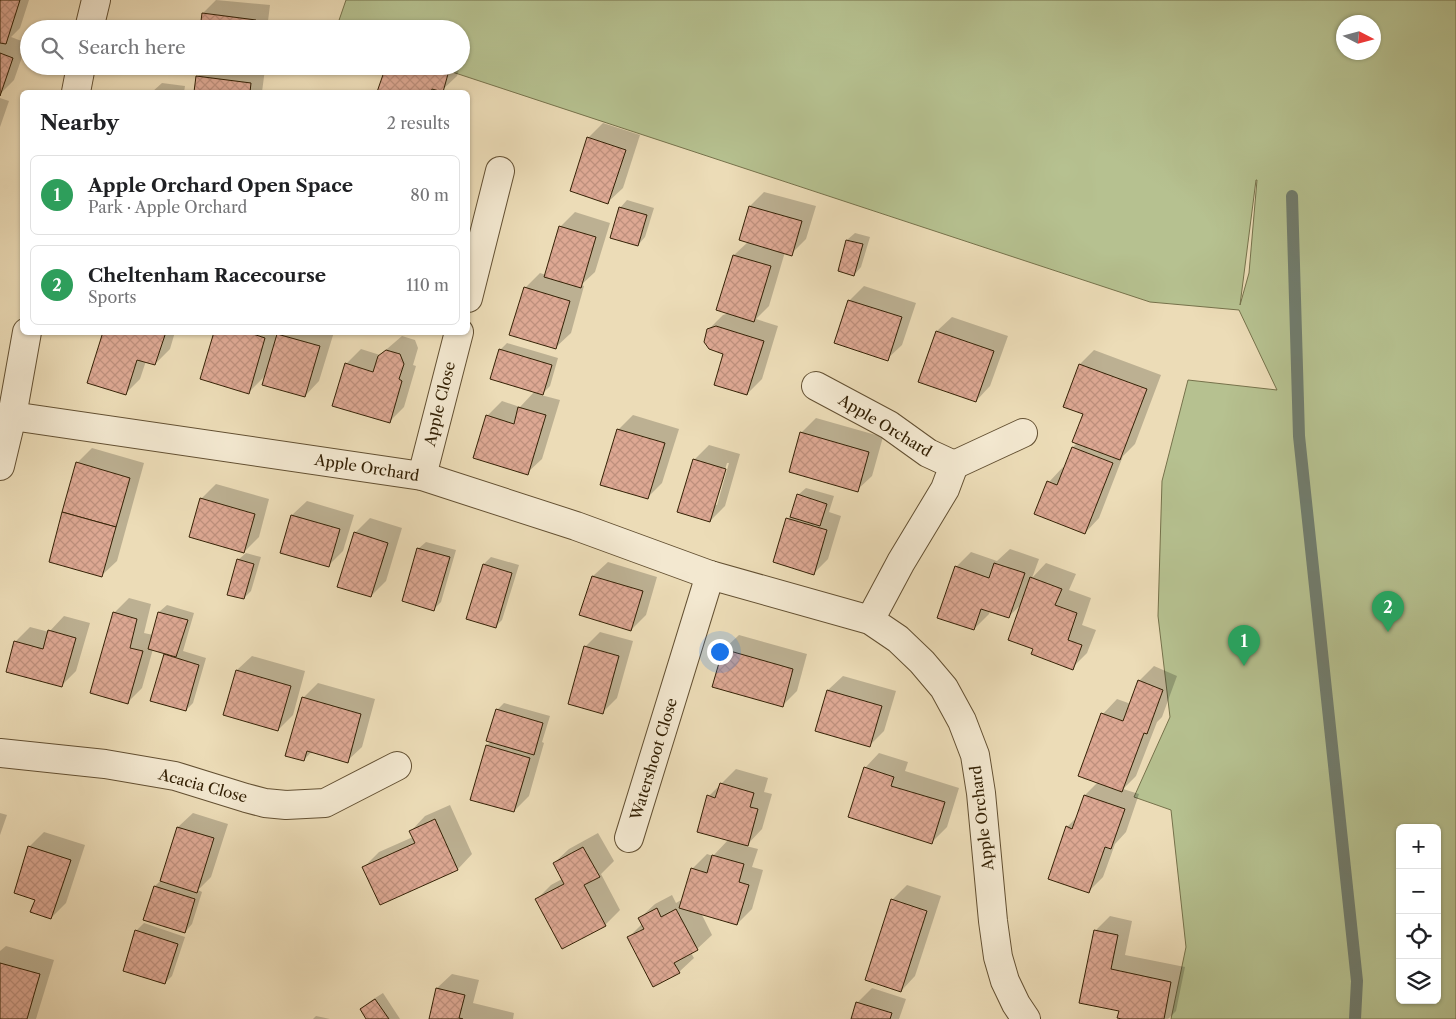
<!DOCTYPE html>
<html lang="en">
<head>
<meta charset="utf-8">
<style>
	body { margin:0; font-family:"Libre Caslon Text",serif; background:#f6f6f6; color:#202124 }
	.controls { position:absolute; right:15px; bottom:15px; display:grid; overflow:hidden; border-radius:8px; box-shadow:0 1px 4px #0004 }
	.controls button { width:45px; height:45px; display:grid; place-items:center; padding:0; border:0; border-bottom:1px solid #e0e0e0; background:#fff; color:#202124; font:25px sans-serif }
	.compass { position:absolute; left:1336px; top:15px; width:45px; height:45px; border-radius:50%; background:#fff; box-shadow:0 1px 4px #0004; rotate:96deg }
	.you { position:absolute; left:719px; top:651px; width:18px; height:18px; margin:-12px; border:4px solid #fff; border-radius:50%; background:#1a73e8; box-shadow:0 0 0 8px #1a73e833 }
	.badge { display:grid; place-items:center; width:32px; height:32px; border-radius:50%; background:#b45309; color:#fff; font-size:16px; font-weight:700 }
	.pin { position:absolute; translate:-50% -41px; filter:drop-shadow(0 1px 2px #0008) }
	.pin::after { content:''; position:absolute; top:26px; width:18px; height:15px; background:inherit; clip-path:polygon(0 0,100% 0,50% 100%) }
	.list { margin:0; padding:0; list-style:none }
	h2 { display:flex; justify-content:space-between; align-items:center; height:65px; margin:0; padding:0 20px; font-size:21px }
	h2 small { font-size:16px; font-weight:400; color:#757577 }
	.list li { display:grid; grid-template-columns:32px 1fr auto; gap:15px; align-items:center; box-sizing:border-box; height:80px; margin:0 10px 10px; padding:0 10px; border:1px solid #e0e0e0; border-radius:8px }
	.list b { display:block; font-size:19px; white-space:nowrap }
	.list p { margin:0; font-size:16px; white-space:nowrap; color:#757577 }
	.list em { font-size:16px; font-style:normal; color:#757577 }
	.icon { flex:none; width:28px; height:28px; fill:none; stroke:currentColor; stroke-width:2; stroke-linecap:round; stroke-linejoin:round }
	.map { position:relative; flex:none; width:1456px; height:1019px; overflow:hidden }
	.search { position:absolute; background:#fff; box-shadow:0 1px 4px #0004; left:20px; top:20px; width:450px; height:55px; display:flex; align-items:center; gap:12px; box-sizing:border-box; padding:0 18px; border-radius:28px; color:#757577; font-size:19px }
	.panel { position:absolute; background:#fff; box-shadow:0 1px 4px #0004; left:20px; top:90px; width:450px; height:245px; border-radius:8px }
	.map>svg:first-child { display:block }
	.green { fill:#b6c190; stroke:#76724b; fill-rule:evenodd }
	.shadow { fill:#0003; fill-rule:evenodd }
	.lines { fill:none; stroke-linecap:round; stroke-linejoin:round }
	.stream { stroke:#717d6e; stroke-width:12 }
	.building { fill:url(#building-cross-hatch); stroke:#352206 }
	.street-casing { stroke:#635032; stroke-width:30 }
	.street { stroke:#f3e8d0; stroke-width:28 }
	.labels { text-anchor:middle; stroke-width:4; stroke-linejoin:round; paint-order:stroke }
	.street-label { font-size:15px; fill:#352206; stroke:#f3e8d0 }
</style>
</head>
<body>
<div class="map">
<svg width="1456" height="1019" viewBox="0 0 1456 1019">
	<defs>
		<pattern id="building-cross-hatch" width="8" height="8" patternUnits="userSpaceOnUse" patternTransform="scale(1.25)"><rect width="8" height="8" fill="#dda893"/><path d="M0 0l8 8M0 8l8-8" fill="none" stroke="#be907d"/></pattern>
	</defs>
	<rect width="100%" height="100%" fill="#ecdcb7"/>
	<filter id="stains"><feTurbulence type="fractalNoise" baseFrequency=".004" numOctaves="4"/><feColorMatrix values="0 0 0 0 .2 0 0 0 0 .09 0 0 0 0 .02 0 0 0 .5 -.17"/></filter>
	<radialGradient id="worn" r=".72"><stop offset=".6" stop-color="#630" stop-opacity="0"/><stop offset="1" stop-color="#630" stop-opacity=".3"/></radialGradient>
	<!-- green -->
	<path class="green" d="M 346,0 L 1456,0 L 1456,1019 L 1171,1019 L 1186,947 L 1171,810 L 1134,797 L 1170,717 L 1158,616 L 1162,481 L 1188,380 L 1277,390 L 1239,310 L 1150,302 L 434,66 L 461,66 L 461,29 L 336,29 ZM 1374,22 L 1374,52 L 1344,52 L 1344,22 ZM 1257,180 L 1249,273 L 1240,305 L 1256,180 ZM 1400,828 L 1437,828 L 1437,1000 L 1400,1000 Z"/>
	<!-- shadow -->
	<g class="shadow">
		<polygon points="0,0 29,0 20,28 11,37 27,43 14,80 0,94"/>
		<polygon points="216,0 270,5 267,29 194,29 202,21 203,13"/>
		<polygon points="202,66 246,66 265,69 262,92 195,92 197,77 207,67"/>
		<polygon points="387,66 460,66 457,76 440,92 379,92"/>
		<polygon points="162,83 185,86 184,92 152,92"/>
		<polygon points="0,98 9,101 0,127"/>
		<polygon points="603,123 640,135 623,188 608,202 588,138"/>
		<polygon points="764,192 816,206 806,239 791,254 785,252 769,306 756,319 778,326 762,379 747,394 725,353 708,330 723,315 729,313 718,309 734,255 748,242 750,206"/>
		<polygon points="627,200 654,208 645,237 638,245 620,208"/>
		<polygon points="575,212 610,223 595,272 581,285 584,286 571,333 556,347 525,288 540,273 546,275 560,227"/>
		<polygon points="855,233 870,237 861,267 854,275 840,270 847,240"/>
		<polygon points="864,286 916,303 902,345 887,359 849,301"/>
		<polygon points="952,317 1008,336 990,386 976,401 937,331"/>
		<polygon points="104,332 175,332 170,349 155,364 146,361 140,379 125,394"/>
		<polygon points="215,332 277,332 275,337 280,332 334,332 319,381 305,396 266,375 249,392"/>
		<polygon points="402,336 415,340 418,348 413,365 416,366 404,407 389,422 346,364 361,349 380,355"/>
		<polygon points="507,343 558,358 550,386 541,395 560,400 542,459 527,473 487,416 502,401 520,407 535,391 500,350"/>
		<polygon points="1094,350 1161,375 1135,444 1123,456 1099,518 1085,533 1049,482 1063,467 1065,468 1073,447 1077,443 1085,413 1080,364"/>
		<polygon points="633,415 679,429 662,483 647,498 618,430"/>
		<polygon points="816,418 883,437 872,476 857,490 801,433"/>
		<path d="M 709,445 L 740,454 L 725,506 L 710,521 L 694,460 ZM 727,463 L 729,463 L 717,505 L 714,505 Z"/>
		<polygon points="92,448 144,463 117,561 102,575 77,463"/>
		<polygon points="216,484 269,499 259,537 244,552 201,499"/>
		<polygon points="806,488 834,496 829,512 841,516 828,559 813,574 788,519 792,514 798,495"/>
		<polygon points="307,501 354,515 343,551 328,566 281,552 292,515"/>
		<polygon points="370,518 402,528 386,581 371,596 355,533"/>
		<polygon points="426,542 456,550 441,602 434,609 418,549"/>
		<polygon points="1010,549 1039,559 1032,578 1046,563 1076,574 1069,590 1091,598 1082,625 1096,630 1087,653 1072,668 1034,648 1023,603 1008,617 990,610 989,614 974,629 956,567 971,552 997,561"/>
		<polygon points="246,553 261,557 251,591 244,598 238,560"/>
		<polygon points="491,557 519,565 502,620 495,627 468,618 484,564"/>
		<polygon points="608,562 657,577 646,615 631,630 593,576"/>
		<polygon points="129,598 151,604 144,633 153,635 159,612 167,605 194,613 183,651 206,658 193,703 186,710 151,700 165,653 153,649 142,688 127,703 114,613"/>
		<polygon points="64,616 90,623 76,671 61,686 15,642 30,627 49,632"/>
		<polygon points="600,632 633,641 617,698 603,712 585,647"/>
		<polygon points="739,635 807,654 797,691 782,706 724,649"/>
		<polygon points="252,656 305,671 293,715 278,730 225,715 237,670"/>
		<polygon points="1154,666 1177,676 1162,717 1157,722 1136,776 1123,789 1139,794 1126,832 1115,844 1103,877 1088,892 1067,827 1078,816 1085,795 1098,782 1103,714 1117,699 1131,704 1139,681"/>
		<polygon points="843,676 896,691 884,731 869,746 828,690"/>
		<polygon points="318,683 375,699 362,747 347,761 312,751 304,760 303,698"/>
		<polygon points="504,703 550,716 542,742 544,743 529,796 514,811 487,745 492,741 497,710"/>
		<polygon points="879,753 908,762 905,771 959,788 947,827 932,842 865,768"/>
		<polygon points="736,769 768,778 764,792 772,794 762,829 746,846 758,849 752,867 763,870 752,909 737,924 701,913 712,935 697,949 691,953 694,958 679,972 628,938 643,923 640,918 655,904 672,895 676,903 683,899 692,869 707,854 713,856 729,839 709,796"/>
		<polygon points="450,805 472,854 458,869 380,903 364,867 379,852 413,837 411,831 425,816"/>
		<polygon points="0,813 7,815 0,835"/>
		<polygon points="193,813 228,824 211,877 198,890 202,892 192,924 185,932 145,919 155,886 162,879 178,827"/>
		<polygon points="44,832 85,845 66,903 51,918 36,899 29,847"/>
		<polygon points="598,833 614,861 601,874 620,910 605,925 537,899 551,885 562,879 554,863 569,849"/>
		<polygon points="907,885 941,896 915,976 901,991 892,900"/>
		<polygon points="1110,916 1132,921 1125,955 1185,967 1176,1011 1168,1019 1128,1019 1120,1010 1095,931"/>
		<polygon points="144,923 185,937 172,976 165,983 136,931"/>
		<polygon points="6,946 54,960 36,1019 0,1019 0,951"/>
		<polygon points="452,974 479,980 473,1003 514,1013 513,1019 430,1019 437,988"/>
		<polygon points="872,988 906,999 899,1019 852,1019 857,1003"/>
		<polygon points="383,993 400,1019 368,1019 361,1009 369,1002"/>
		<polygon points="316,1016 330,1019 313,1019"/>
	</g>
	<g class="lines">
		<!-- stream -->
		<polyline class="stream" points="1292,196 1299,436 1357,981 1355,1019"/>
	</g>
	<!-- building -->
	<g class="building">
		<polygon points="0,0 20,0 6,44 0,43"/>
		<polygon points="202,13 256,20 255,29 200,29"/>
		<polygon points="0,53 13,58 0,96"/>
		<polygon points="386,66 425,66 448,74 443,92 432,89 431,92 377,92"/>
		<polygon points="196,76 251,83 250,92 194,92"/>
		<polygon points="587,137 626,150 608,204 570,191"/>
		<polygon points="749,206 802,221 792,256 739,240"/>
		<polygon points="619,207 647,215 638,246 610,238"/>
		<polygon points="559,226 596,237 581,288 544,277"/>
		<polygon points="846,240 863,244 854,276 838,271"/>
		<polygon points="733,255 771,266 754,322 716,310"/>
		<polygon points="524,287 570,301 556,349 509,335"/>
		<polygon points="848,300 902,317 888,361 834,343"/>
		<polygon points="716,326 764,341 747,395 714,385 723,354 709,349 704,342 707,329"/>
		<polygon points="936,331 994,351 976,402 918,382"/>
		<polygon points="103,332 166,332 155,365 137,360 126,395 87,383"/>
		<polygon points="214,332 247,332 265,338 249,394 200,379"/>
		<polygon points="277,334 320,346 305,397 262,385"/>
		<polygon points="499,349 552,365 543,395 490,379"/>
		<polygon points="386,350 400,354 404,364 399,379 402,381 390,423 332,406 345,363 373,372 378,356"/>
		<polygon points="1079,364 1147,389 1120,460 1072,442 1083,414 1063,407"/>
		<polygon points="518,407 546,415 528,475 473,458 486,415 514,424"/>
		<polygon points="617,429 665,443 648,499 600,485"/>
		<polygon points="800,432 869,452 858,492 789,472"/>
		<polygon points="1072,447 1113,463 1085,534 1034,514 1047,481 1057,485"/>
		<polygon points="693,459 726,469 710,522 677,512"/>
		<polygon points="76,462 130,478 116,527 62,512"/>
		<polygon points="797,494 827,504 820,526 790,517"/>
		<polygon points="200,498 255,514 244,553 189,537"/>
		<polygon points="62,512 116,527 102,577 49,562"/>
		<polygon points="291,515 340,529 329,567 280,553"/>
		<polygon points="786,518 827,530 814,575 773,562"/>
		<polygon points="354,532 388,543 371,597 337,587"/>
		<polygon points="417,548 450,557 434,611 402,601"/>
		<polygon points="237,559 254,564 244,599 227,595"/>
		<polygon points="994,563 1025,573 1009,618 981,609 974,630 937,618 955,566 989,578"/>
		<polygon points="483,564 512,573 496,628 466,619"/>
		<polygon points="592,576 643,591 631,631 579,615"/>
		<polygon points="1030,577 1062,589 1055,605 1077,613 1068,640 1082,645 1073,670 1031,654 1033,649 1008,640"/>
		<polygon points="113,612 137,619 130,648 143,651 128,704 90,693"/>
		<polygon points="158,612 188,620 176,657 148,649"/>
		<polygon points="48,630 76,638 62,687 6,672 14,641 43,649"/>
		<polygon points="584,646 619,656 603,714 568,704"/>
		<polygon points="723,649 793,669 783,707 712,687"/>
		<polygon points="164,654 199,665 186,711 150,701"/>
		<polygon points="236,670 291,686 278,731 223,715"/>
		<polygon points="1138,680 1163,690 1147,734 1144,733 1122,792 1078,776 1101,713 1123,721"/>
		<polygon points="827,690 882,706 870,747 815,731"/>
		<polygon points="302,697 361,714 348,763 307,751 304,761 285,756"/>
		<polygon points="496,709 543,723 534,755 486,741"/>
		<polygon points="486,745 530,758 514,812 470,800"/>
		<polygon points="864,767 894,777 891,786 945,802 932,844 848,817"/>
		<polygon points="720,783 754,793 750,807 758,809 748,846 697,832 707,795 715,798"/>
		<polygon points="1084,795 1125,809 1111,849 1105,847 1089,893 1048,879 1066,826 1072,829"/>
		<polygon points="435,819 458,870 380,905 362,867 415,843 409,831"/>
		<polygon points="177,827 214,838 197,893 160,881"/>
		<polygon points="28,846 71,860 51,919 30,912 35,900 14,893"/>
		<polygon points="583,847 600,877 584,885 606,926 562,949 535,899 564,884 553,863"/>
		<polygon points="712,855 744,864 739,882 749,885 737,925 679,908 691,868 707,873"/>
		<polygon points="154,886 195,899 185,933 143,920"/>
		<polygon points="891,899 927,911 901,992 865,980"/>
		<polygon points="657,908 661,917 676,909 698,950 674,963 680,973 653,987 627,937 644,929 638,918"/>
		<polygon points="135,930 178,944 165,984 123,971"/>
		<polygon points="1094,930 1118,935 1111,969 1171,982 1164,1019 1122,1019 1117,1018 1119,1011 1079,1003"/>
		<polygon points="0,963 40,974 27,1019 0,1019"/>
		<polygon points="436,988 465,995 459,1018 463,1019 429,1019"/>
		<polygon points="375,999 389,1019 366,1019 360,1009"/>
		<polygon points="856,1002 892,1013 890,1019 851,1019"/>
	</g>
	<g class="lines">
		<defs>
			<g id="street">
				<polyline points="89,29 96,0"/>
				<polyline points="76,92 81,66"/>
				<polyline points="468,298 500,171"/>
				<polyline points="816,386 889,425 928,453 954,465 945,489 901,562 870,620"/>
				<polyline points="12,416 422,476 576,526 710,575 870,620 898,639 922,662 944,688 962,721 975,755 981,793 993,921 998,957 1005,981 1016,1004 1026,1019"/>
				<polyline points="954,465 1023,433"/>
				<polyline points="0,466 12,416 27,332"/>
				<polyline points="422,476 459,332"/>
				<polyline points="0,753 105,764 175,776 246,798 265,803 286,805 325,803 397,766"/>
				<polyline points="629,838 710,575"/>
			</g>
		</defs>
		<!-- street casing -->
		<use href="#street" class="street-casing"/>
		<!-- street -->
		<use href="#street" class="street"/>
	</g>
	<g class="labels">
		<!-- street labels -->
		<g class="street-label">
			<text transform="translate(440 404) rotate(-76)" y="5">Apple Close</text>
			<text transform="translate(885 426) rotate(31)" y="5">Apple Orchard</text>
			<text transform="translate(367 468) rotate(9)" y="5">Apple Orchard</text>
			<text transform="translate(654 759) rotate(-73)" y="5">Watershoot Close</text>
			<text transform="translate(203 786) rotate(15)" y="5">Acacia Close</text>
			<text transform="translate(982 818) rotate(-97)" y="5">Apple Orchard</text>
		</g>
	</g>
	<rect width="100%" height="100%" filter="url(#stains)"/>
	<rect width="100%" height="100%" fill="url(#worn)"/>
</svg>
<div class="controls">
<button>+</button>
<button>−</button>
<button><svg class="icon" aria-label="locate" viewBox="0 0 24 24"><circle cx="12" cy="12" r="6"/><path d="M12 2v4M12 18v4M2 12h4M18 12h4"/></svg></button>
<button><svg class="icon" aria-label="layers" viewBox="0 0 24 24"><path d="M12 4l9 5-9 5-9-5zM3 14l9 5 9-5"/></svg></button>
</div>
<svg class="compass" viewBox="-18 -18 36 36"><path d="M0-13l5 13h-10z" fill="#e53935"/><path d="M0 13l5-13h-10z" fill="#757577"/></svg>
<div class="you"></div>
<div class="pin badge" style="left:1244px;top:666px;background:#2e9e5b">1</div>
<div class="pin badge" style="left:1388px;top:632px;background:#2e9e5b">2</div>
<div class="search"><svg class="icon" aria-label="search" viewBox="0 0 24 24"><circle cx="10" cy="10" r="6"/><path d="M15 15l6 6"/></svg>Search here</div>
<section class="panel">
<h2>Nearby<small>2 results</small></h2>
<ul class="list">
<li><span class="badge" style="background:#2e9e5b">1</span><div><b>Apple Orchard Open Space</b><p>Park · Apple Orchard</p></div><em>80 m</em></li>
<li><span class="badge" style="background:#2e9e5b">2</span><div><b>Cheltenham Racecourse</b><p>Sports</p></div><em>110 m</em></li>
</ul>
</section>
</div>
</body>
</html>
